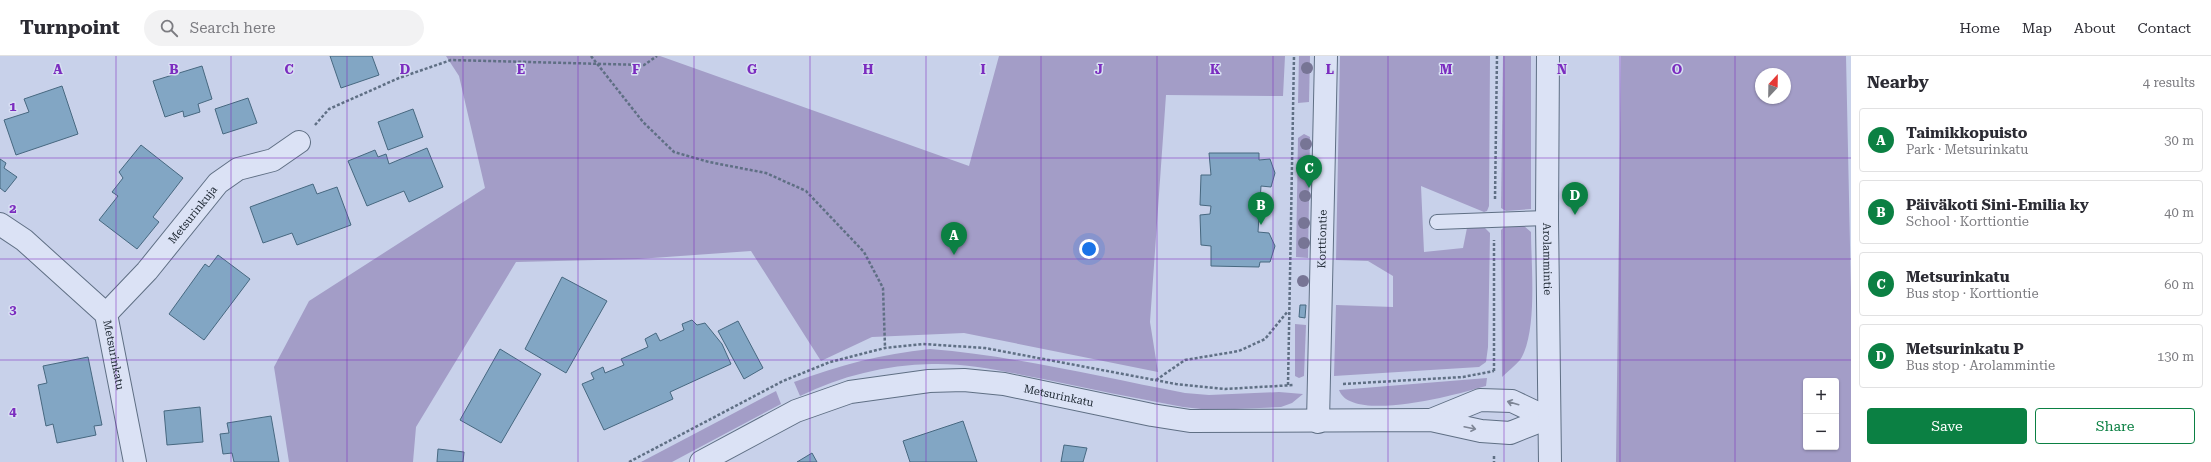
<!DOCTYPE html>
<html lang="en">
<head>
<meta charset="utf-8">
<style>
	body { margin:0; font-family:"Roboto Serif",serif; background:#f2f2f3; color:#2b2b33 }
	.controls { position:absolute; right:12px; bottom:12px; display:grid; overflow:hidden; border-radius:4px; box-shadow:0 1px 3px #0004 }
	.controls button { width:36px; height:36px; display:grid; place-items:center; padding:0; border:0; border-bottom:1px solid #e1e1e2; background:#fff; color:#2b2b33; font:20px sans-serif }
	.compass { position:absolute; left:1755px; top:12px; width:36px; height:36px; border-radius:50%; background:#fff; box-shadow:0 1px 3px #0004; rotate:22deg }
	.you { position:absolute; left:1089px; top:193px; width:14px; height:14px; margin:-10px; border:3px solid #fff; border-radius:50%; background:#1a73e8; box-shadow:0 0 0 6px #1a73e833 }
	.badge { display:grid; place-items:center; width:26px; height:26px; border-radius:50%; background:#0b8043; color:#fff; font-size:13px; font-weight:700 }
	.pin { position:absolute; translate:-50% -33px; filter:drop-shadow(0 1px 2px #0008) }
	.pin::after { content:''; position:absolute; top:21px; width:14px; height:12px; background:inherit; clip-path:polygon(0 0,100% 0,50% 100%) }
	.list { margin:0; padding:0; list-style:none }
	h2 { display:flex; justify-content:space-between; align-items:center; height:52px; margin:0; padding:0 16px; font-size:17px }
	h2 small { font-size:13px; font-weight:400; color:#7c7c81 }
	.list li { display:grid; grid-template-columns:26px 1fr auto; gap:12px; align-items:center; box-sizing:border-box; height:64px; margin:0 8px 8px; padding:0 8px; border:1px solid #e1e1e2; border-radius:4px }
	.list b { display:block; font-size:15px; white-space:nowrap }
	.list p { margin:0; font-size:13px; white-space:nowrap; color:#7c7c81 }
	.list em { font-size:13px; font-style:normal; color:#7c7c81 }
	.actions { display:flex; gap:8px; padding:12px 16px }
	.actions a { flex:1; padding:9px 0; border:1px solid #0b8043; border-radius:4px; text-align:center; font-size:14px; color:#0b8043 }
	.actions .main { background:#0b8043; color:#fff }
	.icon { flex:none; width:22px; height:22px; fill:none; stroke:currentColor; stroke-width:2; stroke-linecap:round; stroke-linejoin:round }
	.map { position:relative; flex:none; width:1851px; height:406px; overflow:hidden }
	header { display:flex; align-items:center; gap:24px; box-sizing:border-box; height:56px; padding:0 20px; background:#fff; border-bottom:1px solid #e1e1e2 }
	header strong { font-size:19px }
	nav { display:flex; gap:22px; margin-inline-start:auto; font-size:14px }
	.search { width:280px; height:36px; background:#f2f2f3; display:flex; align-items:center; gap:10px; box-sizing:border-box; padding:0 14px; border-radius:22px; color:#7c7c81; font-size:15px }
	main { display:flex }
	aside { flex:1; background:#fff }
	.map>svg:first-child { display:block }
	.green { fill:#a39dc7; fill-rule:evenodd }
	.building { fill:#82a6c4; stroke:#476880 }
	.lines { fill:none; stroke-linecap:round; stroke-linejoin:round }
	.service-casing { stroke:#5f6f84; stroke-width:16 }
	.minor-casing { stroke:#5f6f84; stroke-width:24 }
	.tertiary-casing { stroke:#5f6f84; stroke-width:24 }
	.path { stroke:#5f6f84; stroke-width:2.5; stroke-dasharray:3 2; stroke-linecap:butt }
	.service { stroke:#dbe2f5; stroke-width:14 }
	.minor { stroke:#dbe2f5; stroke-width:22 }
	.tertiary { stroke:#dbe2f5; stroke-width:22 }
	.tree { fill:#777595 }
	.oneway { stroke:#7e8696 }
	.grid { fill:none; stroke:#7b2cbf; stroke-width:1; stroke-opacity:0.55 }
	.labels { text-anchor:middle; stroke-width:3; stroke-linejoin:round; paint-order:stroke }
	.street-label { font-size:11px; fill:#212b36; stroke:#d7def2 }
	.grid-label { font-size:13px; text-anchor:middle; font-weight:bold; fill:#7b2cbf; stroke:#d7def2; stroke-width:3; stroke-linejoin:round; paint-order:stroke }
</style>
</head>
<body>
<header>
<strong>Turnpoint</strong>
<div class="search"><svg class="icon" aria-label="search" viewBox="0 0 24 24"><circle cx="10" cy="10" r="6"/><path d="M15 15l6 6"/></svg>Search here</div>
<nav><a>Home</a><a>Map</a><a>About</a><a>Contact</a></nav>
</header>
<main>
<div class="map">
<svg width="1851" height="406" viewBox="0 0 1851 406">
	<rect width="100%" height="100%" fill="#c8d1ea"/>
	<!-- green -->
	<g class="green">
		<polygon points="446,0 660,0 969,110 999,0 1285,0 1283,40 1166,39 1150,266 1158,316 964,277 872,281 821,305 751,195 638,203 516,206 416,371 413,406 289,406 274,311 309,245 485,132 459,20"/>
		<polygon points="1299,0 1310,0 1309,46 1298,47"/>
		<polygon points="1340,0 1490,0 1489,150 1487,155 1484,156 1421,130 1424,196 1463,192 1467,172 1484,171 1490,177 1488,291 1486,306 1479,311 1334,320 1336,249 1393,251 1393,220 1368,205 1336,204"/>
		<polygon points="1503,0 1531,0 1531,153 1506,155 1501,152"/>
		<path d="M 1621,0 L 1846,0 L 1851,236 L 1851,406 L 1616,406 ZM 1761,18 L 1785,18 L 1785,42 L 1761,42 ZM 1806,325 L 1836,325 L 1836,391 L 1806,391 Z"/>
		<polygon points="1304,78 1310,81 1308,202 1296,201 1298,82"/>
		<path d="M 1506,169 L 1523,169 L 1531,176 C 1531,208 1538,277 1520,304 C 1515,310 1508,315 1502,321 L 1501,174 Z"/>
		<polygon points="1295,268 1306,269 1304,320 1299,322 1295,320"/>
		<path d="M 930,293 C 1016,300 1100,321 1185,337 L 1209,339 L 1279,336 L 1303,338 L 1292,347 L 1281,351 L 1210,354 L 1183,351 C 1136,342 1089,333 1043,323 C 1007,316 968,307 932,308 C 885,309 841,320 800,340 L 794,326 C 840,309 881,298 930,293 Z"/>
		<path d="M 1487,322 L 1486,330 C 1459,338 1351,368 1339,334 Z"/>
		<polygon points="776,335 781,348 672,406 641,406"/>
	</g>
	<!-- building -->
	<g class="building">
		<polygon points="330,0 372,0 379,19 341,32"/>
		<polygon points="202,10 212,43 198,48 200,56 184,61 183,55 165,61 153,25"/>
		<polygon points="62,30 78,78 16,99 4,64 29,56 24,43"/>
		<polygon points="248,42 257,67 223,78 215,53"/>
		<polygon points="413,53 423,81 388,94 378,66"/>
		<polygon points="141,89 183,122 153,161 159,166 137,193 99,164 118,140 112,136 123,122 119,116"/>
		<polygon points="427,92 443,131 409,146 404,135 367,150 348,105 375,94 378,101 386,98 389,108"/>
		<polygon points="1209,97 1259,97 1259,104 1270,103 1275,117 1271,131 1261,130 1258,176 1269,177 1275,190 1270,206 1260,206 1259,211 1211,210 1211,190 1201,189 1200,159 1210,158 1211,150 1200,149 1201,119 1211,119"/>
		<polygon points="0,103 6,107 4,112 17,121 5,136 0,132"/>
		<polygon points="313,128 317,138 337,131 351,169 297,189 292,177 263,187 250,151"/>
		<polygon points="218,199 250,223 204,284 169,258 205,208 209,211"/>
		<polygon points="562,221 607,245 566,317 525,293"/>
		<polygon points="1300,249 1306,249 1305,262 1299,261"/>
		<polygon points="692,264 697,269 705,267 722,288 731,308 670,336 673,343 604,374 582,328 594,323 591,317 603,311 605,317 624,309 621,303 648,291 645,283 656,277 660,285 684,274 682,268"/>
		<polygon points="738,265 763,312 744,323 718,275"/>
		<polygon points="500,293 541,318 501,387 460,364"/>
		<polygon points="88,301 102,369 94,370 96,379 57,387 53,368 46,370 38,329 47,327 43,310"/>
		<polygon points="200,351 203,386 167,389 164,355"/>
		<polygon points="271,360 279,406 234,406 232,397 223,398 220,378 229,377 227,367"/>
		<polygon points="963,365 977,406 910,406 903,385"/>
		<polygon points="1064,389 1087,392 1083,406 1061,406"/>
		<polygon points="438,393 464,396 463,406 437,406"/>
		<polygon points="812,397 817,406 797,406"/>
	</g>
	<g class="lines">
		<defs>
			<polyline id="service" points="1437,166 1547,162"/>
			<g id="minor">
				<path id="s1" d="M 0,168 L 24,184 L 106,258 L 135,406"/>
				<path id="s2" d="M 106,258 L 147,215 L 218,127 L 238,113 L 273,104 L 299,86"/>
				<polyline points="1431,364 1480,344 1512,345 1548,362"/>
				<path id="s3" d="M 1318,366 L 1326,0"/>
				<path id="s4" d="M 701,406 L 796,355 L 850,336 L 929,325 L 964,324 L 1004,328 L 1152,359 L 1190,365 L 1431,364 L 1481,375 L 1510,377 L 1548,362"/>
			</g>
			<g id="tertiary">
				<path id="s5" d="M 1548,0 L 1547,162 L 1550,406"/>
			</g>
		</defs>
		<!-- service casing -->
		<use href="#service" class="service-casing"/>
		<!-- minor casing -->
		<use href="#minor" class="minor-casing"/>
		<!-- tertiary casing -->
		<use href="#tertiary" class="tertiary-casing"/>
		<!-- path -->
		<g class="path">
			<polyline points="591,0 643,66 674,96 709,106 766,117 806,135 864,196 883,232 885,291"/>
			<polyline points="315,69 329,53 399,22 451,4 644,9 657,0"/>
			<polyline points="1495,143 1497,0"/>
			<polyline points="1494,315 1494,184"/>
			<polyline points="1156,324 1185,304 1239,295 1265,283 1288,255"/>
			<polyline points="1343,328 1463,321 1494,315"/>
			<polyline points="1288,329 1294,0"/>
			<polyline points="1494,400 1494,406"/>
			<polyline points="629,406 783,325 830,306 885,292 923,288 985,292 1176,328 1225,333 1294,329"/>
		</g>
		<!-- service -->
		<use href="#service" class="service"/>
		<!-- minor -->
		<use href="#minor" class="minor"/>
		<!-- tertiary -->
		<use href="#tertiary" class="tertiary"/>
	</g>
	<!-- trees -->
	<g class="tree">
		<circle cx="1307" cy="12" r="6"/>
		<circle cx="1306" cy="88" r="6"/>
		<circle cx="1306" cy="114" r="6"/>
		<circle cx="1305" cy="140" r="6"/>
		<circle cx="1304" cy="167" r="6"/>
		<circle cx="1304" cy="187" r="6"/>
		<circle cx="1303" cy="225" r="6"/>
	</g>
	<!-- one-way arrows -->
	<defs><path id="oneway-shaft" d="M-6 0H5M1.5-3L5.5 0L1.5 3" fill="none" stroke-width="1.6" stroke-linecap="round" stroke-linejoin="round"/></defs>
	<g class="oneway">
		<use href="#oneway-shaft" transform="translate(1513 347) rotate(-164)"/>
		<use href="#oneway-shaft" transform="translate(1470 372) rotate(12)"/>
	</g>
	<!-- grid -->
	<path class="grid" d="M 116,0 L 116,406M 231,0 L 231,406M 347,0 L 347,406M 463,0 L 463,406M 578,0 L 578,406M 694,0 L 694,406M 810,0 L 810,406M 926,0 L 926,406M 1041,0 L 1041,406M 1157,0 L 1157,406M 1273,0 L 1273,406M 1388,0 L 1388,406M 1504,0 L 1504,406M 1620,0 L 1620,406M 1735,0 L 1735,406M 0,102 L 1851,102M 0,203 L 1851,203M 0,304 L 1851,304"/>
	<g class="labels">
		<!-- street labels -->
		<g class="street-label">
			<text dy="4" stroke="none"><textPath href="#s2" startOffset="132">Metsurinkuja</textPath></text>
			<text dy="4" stroke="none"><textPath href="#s3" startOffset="183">Korttiontie</textPath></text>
			<text dy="4" stroke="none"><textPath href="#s5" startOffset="203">Arolammintie</textPath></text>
			<text dy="4" stroke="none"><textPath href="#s1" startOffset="181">Metsurinkatu</textPath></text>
			<text dy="4" stroke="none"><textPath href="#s4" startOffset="376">Metsurinkatu</textPath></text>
		</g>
	</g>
	<g class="grid-label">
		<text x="58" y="18">A</text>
		<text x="174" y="18">B</text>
		<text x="289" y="18">C</text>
		<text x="405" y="18">D</text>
		<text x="521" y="18">E</text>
		<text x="636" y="18">F</text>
		<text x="752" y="18">G</text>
		<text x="868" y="18">H</text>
		<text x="983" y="18">I</text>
		<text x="1099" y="18">J</text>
		<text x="1215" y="18">K</text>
		<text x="1330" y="18">L</text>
		<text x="1446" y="18">M</text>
		<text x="1562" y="18">N</text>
		<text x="1677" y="18">O</text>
		<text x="13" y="55">1</text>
		<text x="13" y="157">2</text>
		<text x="13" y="258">3</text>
		<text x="13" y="360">4</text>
	</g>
</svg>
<div class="controls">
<button>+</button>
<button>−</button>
</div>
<svg class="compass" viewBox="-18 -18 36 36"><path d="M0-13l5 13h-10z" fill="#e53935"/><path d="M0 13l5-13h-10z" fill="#7c7c81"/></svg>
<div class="you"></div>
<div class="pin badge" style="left:954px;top:199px">A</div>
<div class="pin badge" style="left:1261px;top:169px">B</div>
<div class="pin badge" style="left:1309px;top:132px">C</div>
<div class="pin badge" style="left:1575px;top:159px">D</div>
</div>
<aside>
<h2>Nearby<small>4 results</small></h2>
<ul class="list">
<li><span class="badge">A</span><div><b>Taimikkopuisto</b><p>Park · Metsurinkatu</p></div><em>30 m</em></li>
<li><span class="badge">B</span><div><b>Päiväkoti Sini-Emilia ky</b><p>School · Korttiontie</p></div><em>40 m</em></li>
<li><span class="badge">C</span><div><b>Metsurinkatu</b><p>Bus stop · Korttiontie</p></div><em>60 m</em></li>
<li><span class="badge">D</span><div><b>Metsurinkatu P</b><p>Bus stop · Arolammintie</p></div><em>130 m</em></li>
</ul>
<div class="actions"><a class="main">Save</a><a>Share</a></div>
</aside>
</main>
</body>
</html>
